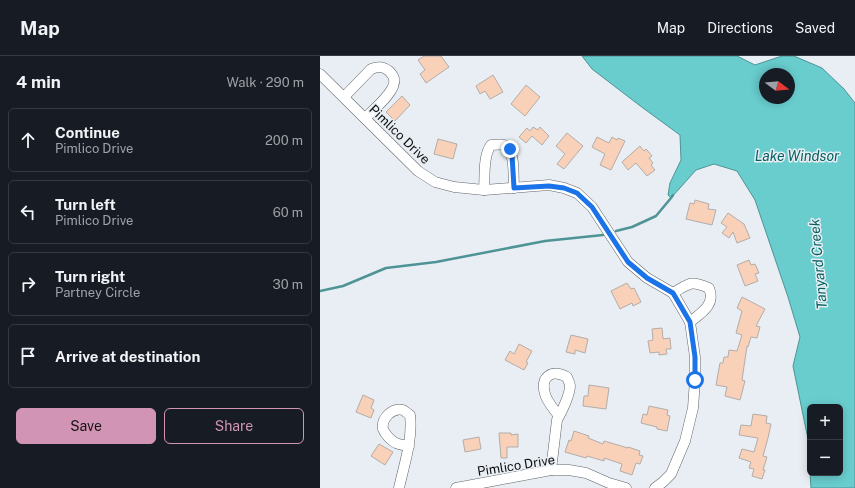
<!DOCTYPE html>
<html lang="en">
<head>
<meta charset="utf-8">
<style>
	body { margin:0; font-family:"Public Sans",sans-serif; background:#242831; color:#f1f3f6 }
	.controls { position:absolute; right:12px; bottom:12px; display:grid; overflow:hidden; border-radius:6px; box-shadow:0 2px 10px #0003 }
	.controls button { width:36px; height:36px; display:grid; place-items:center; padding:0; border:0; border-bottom:1px solid #363941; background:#171b24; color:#f1f3f6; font:20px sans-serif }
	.compass { position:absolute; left:439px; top:12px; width:36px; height:36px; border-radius:50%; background:#171b24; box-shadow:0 2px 10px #0003; rotate:106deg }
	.stop { position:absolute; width:12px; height:12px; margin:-9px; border:3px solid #1a73e8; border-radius:50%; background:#fff }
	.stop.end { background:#1a73e8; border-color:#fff; box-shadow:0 1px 4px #0008 }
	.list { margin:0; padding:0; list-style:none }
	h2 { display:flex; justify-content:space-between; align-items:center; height:52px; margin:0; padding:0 16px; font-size:17px }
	h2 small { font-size:13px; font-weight:400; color:#9ea1a6 }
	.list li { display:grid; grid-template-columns:26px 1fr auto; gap:12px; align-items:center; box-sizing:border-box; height:64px; margin:0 8px 8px; padding:0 8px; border:1px solid #363941; border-radius:6px }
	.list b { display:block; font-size:15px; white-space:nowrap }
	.list p { margin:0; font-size:13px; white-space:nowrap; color:#9ea1a6 }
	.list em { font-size:13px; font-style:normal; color:#9ea1a6 }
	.actions { display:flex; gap:8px; padding:12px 16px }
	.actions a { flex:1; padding:9px 0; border:1px solid #d294b4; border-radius:6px; text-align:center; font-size:14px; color:#d294b4 }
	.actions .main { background:#d294b4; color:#111 }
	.icon { flex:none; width:22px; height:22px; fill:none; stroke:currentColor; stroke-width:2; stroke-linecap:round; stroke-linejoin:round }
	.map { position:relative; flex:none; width:535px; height:432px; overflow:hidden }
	header { display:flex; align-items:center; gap:24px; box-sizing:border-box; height:56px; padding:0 20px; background:#171b24; border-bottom:1px solid #363941 }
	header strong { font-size:19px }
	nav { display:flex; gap:22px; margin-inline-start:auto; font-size:14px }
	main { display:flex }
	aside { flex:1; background:#171b24 }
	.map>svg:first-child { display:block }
	.water { fill:#69cdce; stroke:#4e9496; fill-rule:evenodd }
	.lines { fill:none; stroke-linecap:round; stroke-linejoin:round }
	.stream { stroke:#4e9496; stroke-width:2.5 }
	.building { fill:#f9d0b8; stroke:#b3ada9 }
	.minor-casing { stroke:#606569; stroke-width:11 }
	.minor { stroke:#fff; stroke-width:10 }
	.route { stroke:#1a73e8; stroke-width:5 }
	.labels { text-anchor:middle; stroke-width:3; stroke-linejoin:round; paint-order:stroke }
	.street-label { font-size:13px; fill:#0e1012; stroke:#e8eef3 }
	.water-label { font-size:14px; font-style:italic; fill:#056061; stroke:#e8eef3 }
</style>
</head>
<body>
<header>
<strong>Map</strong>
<nav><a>Map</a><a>Directions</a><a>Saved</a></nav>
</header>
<main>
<aside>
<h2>4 min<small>Walk · 290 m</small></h2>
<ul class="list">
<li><svg class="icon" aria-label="ahead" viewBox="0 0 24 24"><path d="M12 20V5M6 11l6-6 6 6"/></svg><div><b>Continue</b><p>Pimlico Drive</p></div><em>200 m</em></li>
<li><svg class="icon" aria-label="left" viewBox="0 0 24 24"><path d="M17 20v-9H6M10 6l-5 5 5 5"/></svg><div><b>Turn left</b><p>Pimlico Drive</p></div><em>60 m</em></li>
<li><svg class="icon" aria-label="right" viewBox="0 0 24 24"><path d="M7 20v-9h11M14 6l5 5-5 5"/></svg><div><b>Turn right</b><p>Partney Circle</p></div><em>30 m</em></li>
<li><svg class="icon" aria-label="arrive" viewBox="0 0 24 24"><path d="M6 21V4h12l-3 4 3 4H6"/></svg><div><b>Arrive at destination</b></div></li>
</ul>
<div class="actions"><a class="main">Save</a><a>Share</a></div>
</aside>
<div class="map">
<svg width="535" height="432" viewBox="0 0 535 432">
	<rect width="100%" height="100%" fill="#e8eef3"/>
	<!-- water -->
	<path class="water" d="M 262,0 L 417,0 L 435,9 L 462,0 L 474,0 L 502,12 L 524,33 L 535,47 L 535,432 L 491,432 L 490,417 L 520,417 L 520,351 L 490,351 L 490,416 L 489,388 L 473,310 L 480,281 L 468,241 L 435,144 L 417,115 L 394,108 L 376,114 L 351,142 L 348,139 L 350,127 L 361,104 L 360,79 L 323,52 L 272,13 ZM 445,18 L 469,18 L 469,42 L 445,42 Z"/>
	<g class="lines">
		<!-- stream -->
		<g class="stream">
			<polyline points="296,175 312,171 336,160 351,142 353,139"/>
			<polyline points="0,235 23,230 66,212 116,206 225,185 283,179"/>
		</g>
	</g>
	<!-- building -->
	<g class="building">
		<polygon points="104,0 121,0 129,11 106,27 100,18 105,14 98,4"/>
		<polygon points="173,19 183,36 170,43 165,35 160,38 156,30"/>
		<polygon points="206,29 220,41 205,60 191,48"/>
		<polygon points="82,40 90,49 75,65 66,56"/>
		<polygon points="213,71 218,74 220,71 229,80 222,89 212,80 206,87 199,81 207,72 210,75"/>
		<polygon points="247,77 263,90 244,113 237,108 245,98 236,90"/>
		<polygon points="277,81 289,87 292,81 297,84 298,82 305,85 291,114 280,109 285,98 272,91"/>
		<polygon points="118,83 137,88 133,103 114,98"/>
		<polygon points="320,90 324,95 326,93 332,100 329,102 333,107 331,109 335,114 327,120 316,107 308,114 302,106"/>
		<polygon points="375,144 389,148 388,153 396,154 392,169 366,163 370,147 374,148"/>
		<polygon points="408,157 424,168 430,182 417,187 413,176 409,182 402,177 407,171 401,167"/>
		<polygon points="429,204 431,209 435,208 439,217 435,218 438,225 425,230 417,209"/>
		<polygon points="307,227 311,233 314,232 321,246 313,250 312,247 300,253 291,235"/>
		<polygon points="422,241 445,253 436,270 440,271 437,282 431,281 428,291 427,290 422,324 425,325 420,344 405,340 407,331 396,329 400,307 403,307 404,301 408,301 409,294 417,295 422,279 416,277 422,255 417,252"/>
		<polygon points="342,272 343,283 350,282 351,293 346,293 347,298 339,299 339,296 330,297 328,285 333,284 332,273"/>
		<polygon points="251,279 268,283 265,297 255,294 255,298 246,296"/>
		<polygon points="199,288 212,295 206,306 208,307 204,314 185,304 190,295 194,298"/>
		<polygon points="269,329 289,332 286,353 263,350 264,340 268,340"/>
		<polygon points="43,339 54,344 51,352 54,354 51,362 36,356"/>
		<polygon points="329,350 348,354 347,359 350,360 347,375 337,373 337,371 321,367 323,358 327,359"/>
		<polygon points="433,358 447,360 446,367 451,368 448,382 443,400 447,401 443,414 445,414 442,423 432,420 434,413 429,412 431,406 419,402 422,393 434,396 438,382 419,379 421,369 431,370"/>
		<polygon points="254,375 269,380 268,382 283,388 284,385 308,392 308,391 320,395 319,399 323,400 320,408 316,407 312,419 300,415 302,408 284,402 284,405 267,400 266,402 245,396 249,384 251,385"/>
		<polygon points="179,377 191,377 191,379 198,378 198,391 187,391 187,402 181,402"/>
		<polygon points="159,381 161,393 145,396 143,384"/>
		<polygon points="59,388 73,396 65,409 51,400"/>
	</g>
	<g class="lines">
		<defs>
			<g id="minor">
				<polyline points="0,18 98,115 115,126 134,131 164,134 229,129 244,132 257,137 272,151 308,206 327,222 353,237 370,266 375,301 375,324 373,352 365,385 351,418 343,426 335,432"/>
				<path d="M 24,41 L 51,13 C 58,10 63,10 69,15 C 71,17 74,21 74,23 C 77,35 53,54 45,62"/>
				<path d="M 164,134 C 165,120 163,100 171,89 C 175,89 180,88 184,89 C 196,93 193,122 194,132"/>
				<path d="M 353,237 C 370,227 370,224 389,232 C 396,249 381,257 370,266"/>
				<path d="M 231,414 L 237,364 C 241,357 250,339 250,330 C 250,328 248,324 247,321 C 232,313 220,320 225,338 C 227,346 234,353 239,360"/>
				<path d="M 79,432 C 84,409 93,383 90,359 C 88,358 85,355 83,354 C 72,351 61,363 63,373 C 65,378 71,385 76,387 C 80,389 85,389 89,390"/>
				<polyline points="136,432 231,414 249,414 266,417 289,427 306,432"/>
			</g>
		</defs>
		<!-- minor casing -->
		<use href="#minor" class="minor-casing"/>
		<!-- minor -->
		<use href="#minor" class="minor"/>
	</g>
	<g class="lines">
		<!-- route -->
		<polyline class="route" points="190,93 192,99 194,132 229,130 244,132 257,137 272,151 308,206 327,222 353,237 370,266 375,301 375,324"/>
	</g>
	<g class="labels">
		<!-- street labels -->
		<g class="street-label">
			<text transform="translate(80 78) rotate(44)" y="5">Pimlico Drive</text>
			<text transform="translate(196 409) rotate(-9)" y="5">Pimlico Drive</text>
		</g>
		<!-- water labels -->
		<g class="water-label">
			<text x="477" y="105">Lake Windsor</text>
			<text transform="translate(498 208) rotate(-95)" y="5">Tanyard Creek</text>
		</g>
	</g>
</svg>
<div class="controls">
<button>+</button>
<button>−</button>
</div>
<svg class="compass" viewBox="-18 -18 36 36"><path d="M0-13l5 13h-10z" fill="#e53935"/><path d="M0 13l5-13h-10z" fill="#9ea1a6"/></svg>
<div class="stop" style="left:375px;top:324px"></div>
<div class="stop end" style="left:190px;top:93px"></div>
</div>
</main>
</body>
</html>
